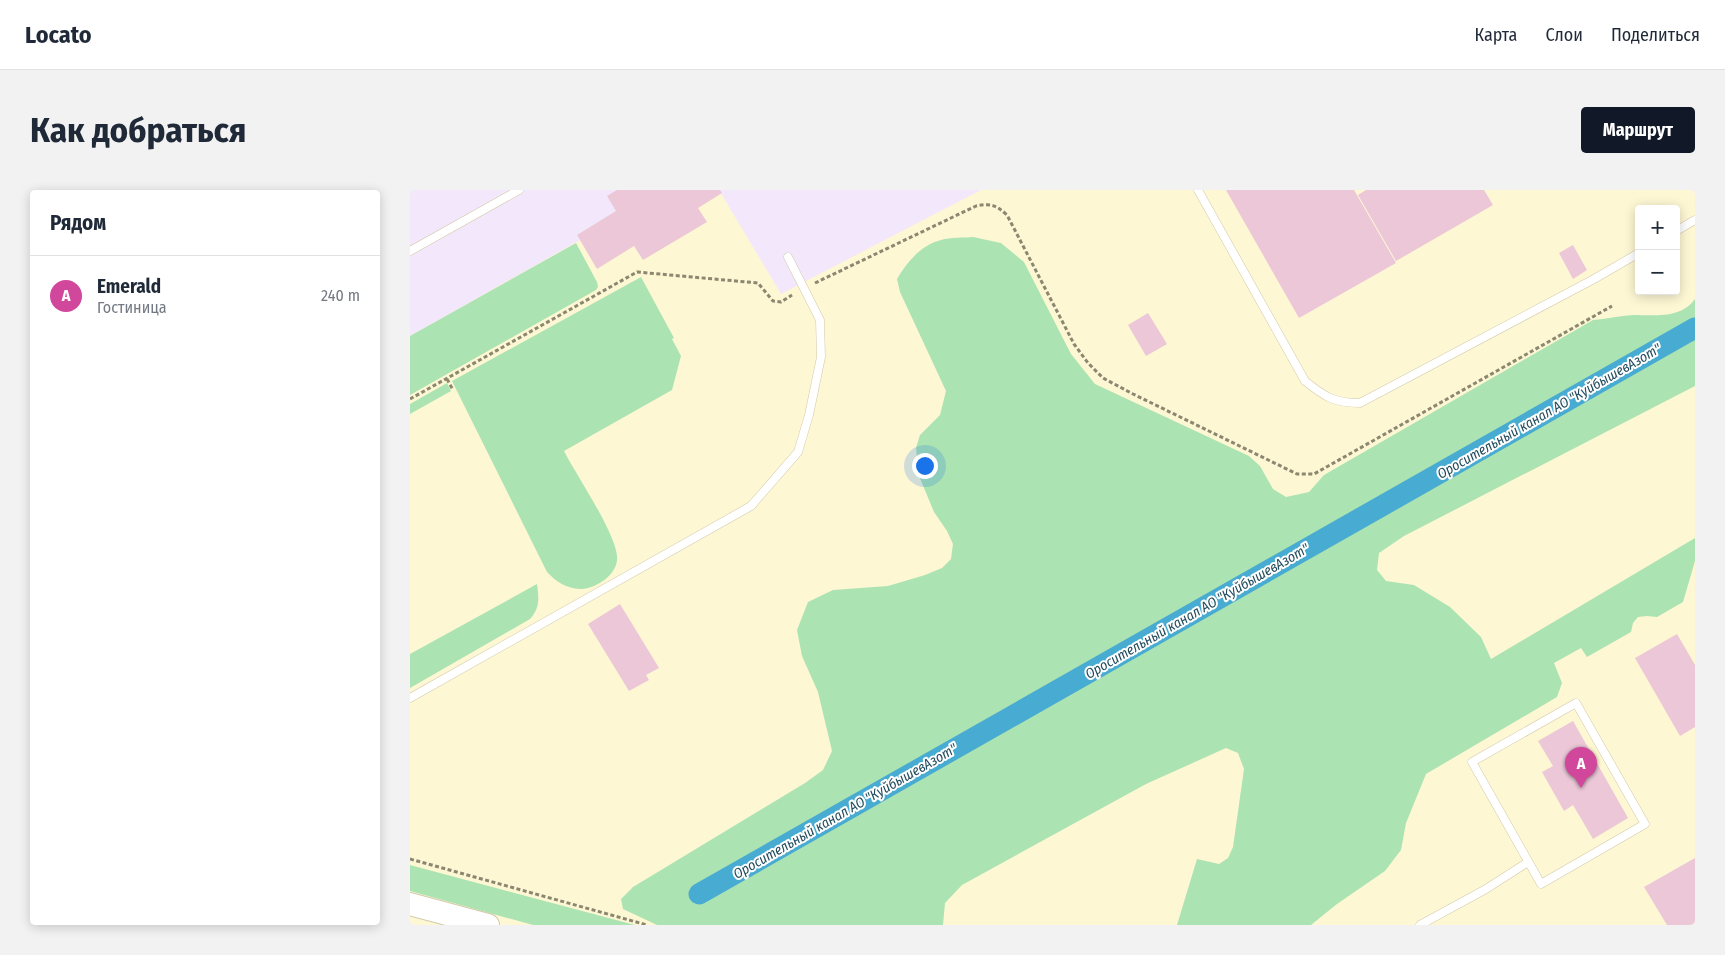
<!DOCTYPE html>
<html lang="ru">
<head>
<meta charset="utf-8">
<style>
	body { margin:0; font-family:"Fira Sans Condensed",sans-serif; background:#f2f2f3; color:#1f2937 }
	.controls { position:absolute; right:15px; top:15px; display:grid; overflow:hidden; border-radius:5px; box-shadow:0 2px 12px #0003 }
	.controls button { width:45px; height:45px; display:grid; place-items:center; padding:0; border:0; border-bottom:1px solid #e0e1e3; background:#fff; color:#1f2937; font:25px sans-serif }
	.you { position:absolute; left:514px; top:275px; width:18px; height:18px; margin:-12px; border:4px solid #fff; border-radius:50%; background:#1a73e8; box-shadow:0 0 0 8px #1a73e833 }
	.badge { display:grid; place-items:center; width:32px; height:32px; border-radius:50%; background:#111827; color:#fff; font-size:16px; font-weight:700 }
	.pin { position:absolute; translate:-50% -41px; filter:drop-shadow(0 1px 2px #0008) }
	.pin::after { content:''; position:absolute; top:26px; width:18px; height:15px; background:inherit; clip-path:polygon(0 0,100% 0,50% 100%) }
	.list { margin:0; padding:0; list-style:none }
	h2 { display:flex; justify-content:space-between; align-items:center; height:65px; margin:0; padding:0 20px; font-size:21px }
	h2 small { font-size:16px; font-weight:400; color:#747a83 }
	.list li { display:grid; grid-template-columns:32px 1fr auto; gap:15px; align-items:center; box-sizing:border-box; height:80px; padding:0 20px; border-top:1px solid #e0e1e3 }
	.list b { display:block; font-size:19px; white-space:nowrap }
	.list p { margin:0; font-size:16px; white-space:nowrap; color:#747a83 }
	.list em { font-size:16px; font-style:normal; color:#747a83 }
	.map { position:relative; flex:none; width:1285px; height:735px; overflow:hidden; border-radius:5px }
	header { display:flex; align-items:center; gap:30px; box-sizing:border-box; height:70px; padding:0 25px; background:#fff; border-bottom:1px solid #e0e1e3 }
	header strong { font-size:24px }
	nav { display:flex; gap:28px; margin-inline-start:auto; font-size:18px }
	.intro { display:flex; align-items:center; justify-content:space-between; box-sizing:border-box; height:120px; padding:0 30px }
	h1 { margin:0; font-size:35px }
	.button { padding:12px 22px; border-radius:5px; background:#111827; color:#fff; font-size:18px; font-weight:700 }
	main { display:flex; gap:30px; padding:0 30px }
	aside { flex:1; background:#fff; border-radius:5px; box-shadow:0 2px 12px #0003 }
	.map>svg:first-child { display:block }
	.industrial { fill:#f3e7fb }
	.green { fill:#ace3b2 }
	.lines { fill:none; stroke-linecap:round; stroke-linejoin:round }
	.canal { stroke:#48abd1; stroke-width:21 }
	.building { fill:#ebc7d7 }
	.service-casing { stroke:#d1caa9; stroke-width:9 }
	.secondary-casing { stroke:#d1caa9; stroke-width:24 }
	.path { stroke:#8c8770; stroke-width:3; stroke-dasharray:4 2.5; stroke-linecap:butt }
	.service { stroke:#fff; stroke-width:8 }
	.secondary { stroke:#fff; stroke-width:22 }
	.labels { text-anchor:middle; stroke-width:4; stroke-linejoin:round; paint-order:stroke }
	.water-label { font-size:14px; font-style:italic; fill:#224c5d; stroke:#fff }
</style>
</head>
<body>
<header>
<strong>Locato</strong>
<nav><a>Карта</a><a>Слои</a><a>Поделиться</a></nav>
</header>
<div class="intro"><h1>Как добраться</h1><a class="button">Маршрут</a></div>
<main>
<aside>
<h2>Рядом<small></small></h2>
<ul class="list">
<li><span class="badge" style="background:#d1479c">A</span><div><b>Emerald</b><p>Гостиница</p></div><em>240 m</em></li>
</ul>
</aside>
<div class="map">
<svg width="1285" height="735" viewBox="0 0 1285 735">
	<rect width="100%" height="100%" fill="#fef7d4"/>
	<!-- industrial -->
	<g class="industrial">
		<polygon points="0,0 242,0 167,45 170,50 0,146"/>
		<polygon points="309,0 571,0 371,104"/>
	</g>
	<!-- green -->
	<g class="green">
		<path d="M 563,47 L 591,53 L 614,72 L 661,164 L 685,194 L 839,266 L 850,276 L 863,299 L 876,307 L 899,302 L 914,285 L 1183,130 C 1196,129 1209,126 1223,125 C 1244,125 1271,129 1285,109 L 1285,196 L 994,346 L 969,363 L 967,380 L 976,391 L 1004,395 L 1040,417 L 1071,447 L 1081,469 L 1285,348 L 1285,371 L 1273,412 L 1247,427 L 1237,426 L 1228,427 L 1223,433 L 1221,442 L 1177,467 L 1171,458 L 1144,473 L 1152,493 L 1147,507 L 1016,584 L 996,633 L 991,660 L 975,681 L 927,714 L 901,735 L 767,735 L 787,669 L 809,674 L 818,668 L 823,657 L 834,579 L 828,563 L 816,558 L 736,594 L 552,695 L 535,713 L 533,735 L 247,735 L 213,719 L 211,709 L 223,697 L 395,593 L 413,580 L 422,561 L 408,502 L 392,466 L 387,440 L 398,412 L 423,400 L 478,396 L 515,385 L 532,378 L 541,369 L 543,354 L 537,341 L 524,322 L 509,286 L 506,258 L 510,245 L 530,225 L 536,201 L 490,102 L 487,89 C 497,72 511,55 531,50 C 541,47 553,48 563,47 Z"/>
		<polygon points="166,53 187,92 188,97 186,100 0,205 0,146"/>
		<path d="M 231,87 L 264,148 L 262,149 L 271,166 L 262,200 L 154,261 C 165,283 210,349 207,370 C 206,384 190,395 178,398 C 162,402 147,393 137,382 L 42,191 Z"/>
		<polygon points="37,193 41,201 0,224 0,214"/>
		<path d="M 127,394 C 129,408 130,418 120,429 L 0,498 L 0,464 Z"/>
		<polygon points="0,675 225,735 123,735 0,701"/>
	</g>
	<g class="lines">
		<!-- canal -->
		<polyline class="canal" points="289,704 1285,138"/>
	</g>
	<!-- building -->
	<g class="building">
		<polygon points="207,0 310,0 312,3 288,18 297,32 233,70 224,56 187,79 167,45 206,21 197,6"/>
		<polygon points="816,0 944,0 986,73 889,128"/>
		<polygon points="956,0 1074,0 1083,15 986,71 948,5"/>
		<polygon points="1163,55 1177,80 1163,89 1149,63"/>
		<polygon points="738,123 757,154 736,166 718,135"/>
		<polygon points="210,414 249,478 236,485 239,490 219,501 178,434"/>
		<polygon points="1267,444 1285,475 1285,537 1270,546 1225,468"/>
		<polygon points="1163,531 1218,628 1183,649 1163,615 1154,621 1132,582 1143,576 1128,551"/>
		<polygon points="1285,668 1285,735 1257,735 1234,697"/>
	</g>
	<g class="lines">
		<defs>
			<g id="service">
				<path d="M 788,0 L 895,191 C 915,207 924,213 950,213 L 1184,89 L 1229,63"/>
				<polyline points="1266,41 1285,30"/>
				<polyline points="0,61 109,0"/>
				<polyline points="0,508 341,316 388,262 399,225 411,167 410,130 378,67"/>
				<polygon points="1166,513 1235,634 1131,694 1062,572"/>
				<polyline points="1010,735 1076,699 1118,672"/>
			</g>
			<polyline id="secondary" points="0,714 78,735"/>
		</defs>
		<!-- service casing -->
		<use href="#service" class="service-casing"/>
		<!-- secondary casing -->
		<use href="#secondary" class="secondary-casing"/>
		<!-- path -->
		<g class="path">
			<path d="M 405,93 L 566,16 C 581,13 586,15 597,25 L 664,154 L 678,173 L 693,188 L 723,204 L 887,284 L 904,284 L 1202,116"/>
			<polyline points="37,189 43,200"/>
			<polyline points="0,209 227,82 348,93 363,111 371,112 382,105"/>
			<polyline points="0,669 237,735"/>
		</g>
		<!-- service -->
		<use href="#service" class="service"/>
		<!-- secondary -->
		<use href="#secondary" class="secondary"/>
	</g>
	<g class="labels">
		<!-- water labels -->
		<g class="water-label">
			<text transform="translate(1139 221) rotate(-30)" y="5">Оросительный канал АО "КуйбышевАзот"</text>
			<text transform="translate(787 421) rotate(-30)" y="5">Оросительный канал АО "КуйбышевАзот"</text>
			<text transform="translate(435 621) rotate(-30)" y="5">Оросительный канал АО "КуйбышевАзот"</text>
		</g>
	</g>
</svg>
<div class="controls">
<button>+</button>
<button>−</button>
</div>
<div class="you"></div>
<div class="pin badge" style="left:1171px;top:598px;background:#d1479c">A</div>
</div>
</main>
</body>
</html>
